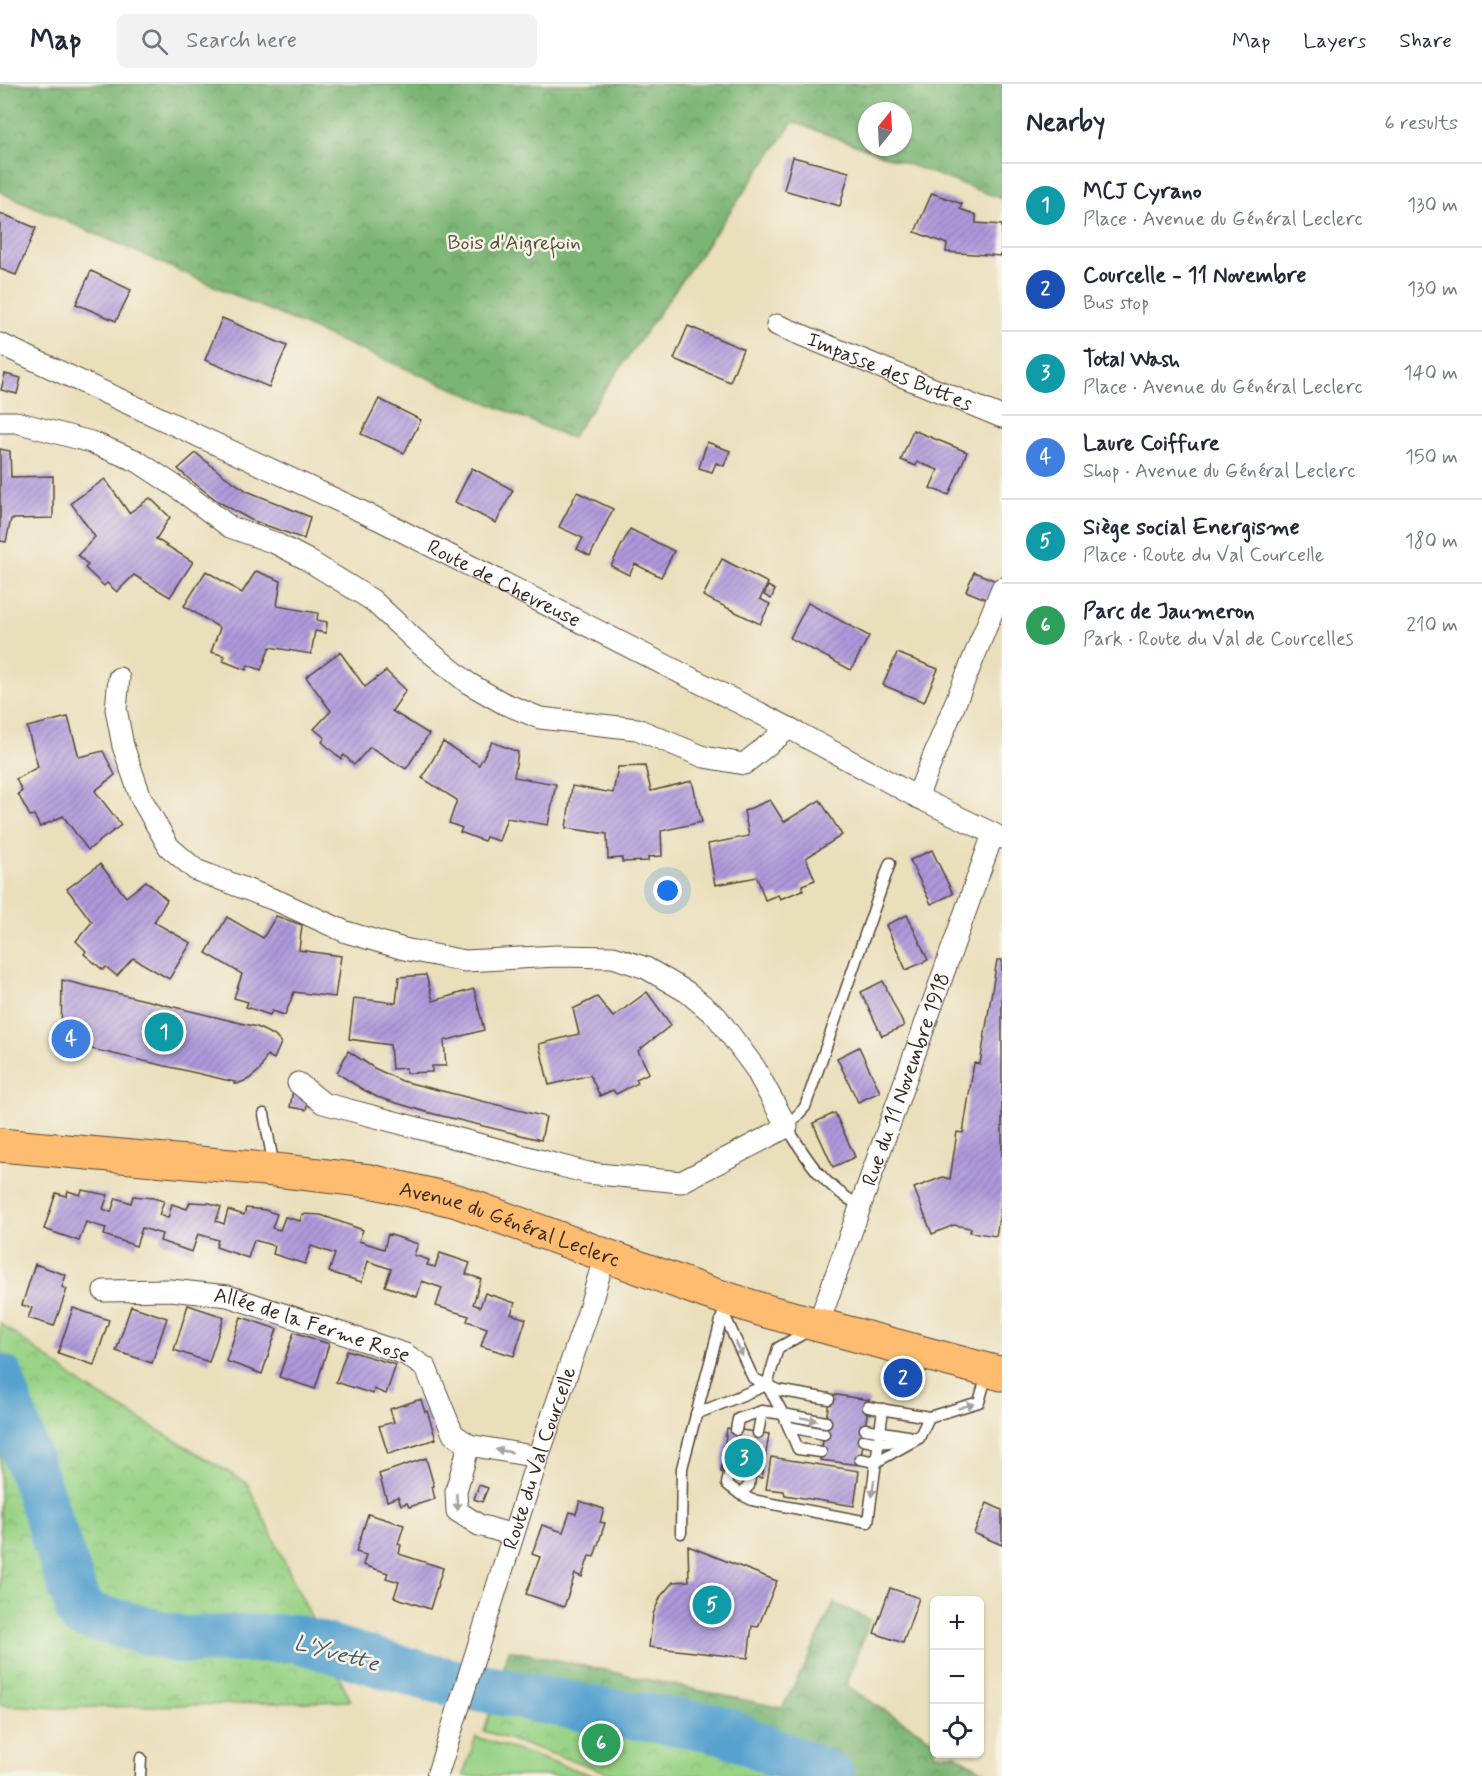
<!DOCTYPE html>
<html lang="en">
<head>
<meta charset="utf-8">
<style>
	body { margin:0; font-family:Mynerve,sans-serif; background:#f2f2f3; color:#1f2937 }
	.controls { position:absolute; right:18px; bottom:18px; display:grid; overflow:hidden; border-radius:9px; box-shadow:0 2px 4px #0004 }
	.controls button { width:54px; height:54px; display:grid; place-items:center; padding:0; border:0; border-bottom:2px solid #e0e1e3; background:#fff; color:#1f2937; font:30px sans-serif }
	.compass { position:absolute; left:858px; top:18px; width:54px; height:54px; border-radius:50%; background:#fff; box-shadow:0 2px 4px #0004; rotate:18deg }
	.you { position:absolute; left:668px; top:807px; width:21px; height:21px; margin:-15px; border:4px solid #fff; border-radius:50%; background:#1a73e8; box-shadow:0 0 0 9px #1a73e833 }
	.badge { display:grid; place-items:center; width:39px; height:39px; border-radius:50%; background:#0f766e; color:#fff; font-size:20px; font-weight:700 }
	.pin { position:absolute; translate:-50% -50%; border:3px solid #fff; box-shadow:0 2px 6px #0006 }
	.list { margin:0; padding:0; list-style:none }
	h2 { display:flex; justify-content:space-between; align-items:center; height:78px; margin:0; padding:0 24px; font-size:26px }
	h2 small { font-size:20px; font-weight:400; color:#747a83 }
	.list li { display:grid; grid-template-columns:39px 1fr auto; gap:18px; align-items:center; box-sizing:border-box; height:84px; padding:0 24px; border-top:2px solid #e0e1e3 }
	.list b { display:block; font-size:22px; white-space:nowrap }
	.list p { margin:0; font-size:20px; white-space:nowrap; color:#747a83 }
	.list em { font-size:20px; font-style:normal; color:#747a83 }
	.icon { flex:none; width:33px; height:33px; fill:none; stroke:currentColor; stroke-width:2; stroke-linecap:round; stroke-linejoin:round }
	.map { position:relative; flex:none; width:1002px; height:1692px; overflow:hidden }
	header { display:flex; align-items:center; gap:36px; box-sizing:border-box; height:84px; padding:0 30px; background:#fff; border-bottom:2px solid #e0e1e3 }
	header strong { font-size:28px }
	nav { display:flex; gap:33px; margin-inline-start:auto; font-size:21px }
	.search { width:420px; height:54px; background:#f2f2f3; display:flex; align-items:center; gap:15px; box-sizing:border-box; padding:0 21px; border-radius:9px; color:#747a83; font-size:22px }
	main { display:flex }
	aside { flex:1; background:#fff }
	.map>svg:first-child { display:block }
	.grass { fill:#99d386; stroke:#6a7e52; stroke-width:1.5 }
	.forest { fill:url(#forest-crowns); stroke:#5a7048; stroke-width:1.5; fill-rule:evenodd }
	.park { fill:url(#park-crowns); stroke:#6a7e52; stroke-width:1.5 }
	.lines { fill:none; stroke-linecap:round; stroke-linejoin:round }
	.river { stroke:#57a2cf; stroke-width:48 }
	.building { fill:url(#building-hatch) }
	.service-casing { stroke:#554536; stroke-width:13 }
	.minor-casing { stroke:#554536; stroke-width:23 }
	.primary-casing { stroke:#554536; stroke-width:35 }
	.service { stroke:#fff; stroke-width:10 }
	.minor { stroke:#fff; stroke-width:21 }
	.primary { stroke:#fdbc70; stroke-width:33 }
	.oneway { fill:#a79f9a }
	.labels { text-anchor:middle; stroke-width:5; stroke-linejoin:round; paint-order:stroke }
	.park-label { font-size:21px; fill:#525438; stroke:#f7f3e8 }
	.street-label { font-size:21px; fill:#3b2a1e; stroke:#f7f3e8 }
	.water-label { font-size:22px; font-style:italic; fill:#465a65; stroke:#f7f3e8 }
</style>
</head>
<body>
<header>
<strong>Map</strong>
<div class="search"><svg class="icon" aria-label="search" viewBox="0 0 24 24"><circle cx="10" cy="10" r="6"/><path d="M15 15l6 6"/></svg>Search here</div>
<nav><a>Map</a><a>Layers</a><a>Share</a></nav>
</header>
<main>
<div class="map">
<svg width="1002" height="1692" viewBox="0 0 1002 1692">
	<defs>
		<pattern id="forest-crowns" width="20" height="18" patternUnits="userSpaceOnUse" patternTransform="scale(1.5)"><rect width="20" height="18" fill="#7ab573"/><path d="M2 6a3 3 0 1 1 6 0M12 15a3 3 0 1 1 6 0" fill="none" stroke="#65935e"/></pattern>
		<pattern id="park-crowns" width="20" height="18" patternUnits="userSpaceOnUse" patternTransform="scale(1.5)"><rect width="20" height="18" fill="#99d386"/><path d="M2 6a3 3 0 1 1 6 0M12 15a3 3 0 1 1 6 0" fill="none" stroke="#85b573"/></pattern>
		<pattern id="building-hatch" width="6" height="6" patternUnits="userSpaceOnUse" patternTransform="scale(1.5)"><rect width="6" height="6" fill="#ad99dc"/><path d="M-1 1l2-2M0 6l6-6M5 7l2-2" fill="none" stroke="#8e7db2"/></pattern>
	</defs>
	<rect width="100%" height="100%" fill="#f7f3e8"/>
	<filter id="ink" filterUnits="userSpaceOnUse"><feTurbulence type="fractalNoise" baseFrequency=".0167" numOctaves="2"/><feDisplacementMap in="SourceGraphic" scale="12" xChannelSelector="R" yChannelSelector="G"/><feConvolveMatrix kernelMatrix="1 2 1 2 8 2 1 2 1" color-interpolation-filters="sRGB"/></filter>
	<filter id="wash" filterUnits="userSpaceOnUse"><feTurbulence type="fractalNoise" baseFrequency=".008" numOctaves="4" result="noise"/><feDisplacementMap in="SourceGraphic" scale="24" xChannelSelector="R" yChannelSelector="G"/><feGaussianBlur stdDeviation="1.35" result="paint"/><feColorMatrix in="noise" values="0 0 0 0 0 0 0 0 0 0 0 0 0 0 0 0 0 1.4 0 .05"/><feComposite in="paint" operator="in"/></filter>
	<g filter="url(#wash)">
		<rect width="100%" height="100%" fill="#eadfbb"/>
		<!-- grass -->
		<polygon class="grass" points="476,1653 594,1692 463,1692"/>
		<!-- forest -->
		<g class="forest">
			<path d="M 0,0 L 1002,0 L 1002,115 L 793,38 L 571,354 L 328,252 L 0,108 ZM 867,27 L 903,27 L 903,63 L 867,63 Z"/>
			<polygon points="834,1519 870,1536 846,1602 934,1657 934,1670 955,1670 992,1692 774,1692 731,1672 495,1614 509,1566 782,1624 805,1581"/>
		</g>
		<!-- park -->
		<g class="park">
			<polygon points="0,1239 87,1304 247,1399 351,1617 62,1624 0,1621"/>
			<polygon points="495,1614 731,1672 774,1692 619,1692 484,1647"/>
		</g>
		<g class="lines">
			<!-- river -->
			<polyline class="river" points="0,1294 81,1530 182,1556 294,1554 431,1594 600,1627 717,1644 831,1692"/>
		</g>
		<g id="blocks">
			<!-- building -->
			<g class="building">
				<polygon points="793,73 849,88 840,122 784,106"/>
				<polygon points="932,109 962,120 960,125 976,131 976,139 1002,141 1001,172 946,168 947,160 915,148"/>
				<polygon points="0,129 36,144 16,191 0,185"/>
				<polygon points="91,187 131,206 116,237 76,220"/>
				<polygon points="222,234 287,262 269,303 205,276"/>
				<polygon points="688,242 743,265 730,298 674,275"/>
				<polygon points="5,290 21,294 17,310 1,306"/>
				<polygon points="379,315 421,336 404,369 361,350"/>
				<polygon points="913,346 967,368 949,411 930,404 938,386 917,378 916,382 901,376"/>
				<polygon points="707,358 730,367 724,382 716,379 712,388 699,384"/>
				<polygon points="0,365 10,367 11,393 53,392 53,434 11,435 6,458 0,457"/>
				<polygon points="196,369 223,391 247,407 310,433 304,455 251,436 219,418 189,395 178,385"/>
				<polygon points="472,384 513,406 496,439 455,418"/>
				<polygon points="105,395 129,429 150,414 170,433 156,455 193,478 170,513 134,491 117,508 107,499 104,502 85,484 88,481 78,471 95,453 71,419"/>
				<polygon points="577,408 613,425 590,472 577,465 583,454 559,443"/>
				<polygon points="630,445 674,467 661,493 635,480 629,491 611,482"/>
				<polygon points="722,475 768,499 760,515 770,520 760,540 703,512"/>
				<polygon points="206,487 242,509 256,487 281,497 277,522 318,529 317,536 327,538 326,549 315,547 311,570 270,563 261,586 248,581 246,586 223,577 225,572 211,568 220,544 184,522"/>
				<polygon points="974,488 996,497 988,516 966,507"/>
				<polygon points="768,502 775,506 771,515 764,511"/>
				<polygon points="808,519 869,552 851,586 790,554"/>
				<polygon points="340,568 365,603 386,587 406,606 392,627 429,650 406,685 370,663 354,681 344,671 341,675 322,658 325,654 314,645 331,627 306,593"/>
				<polygon points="897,569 938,585 924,618 883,601"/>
				<polygon points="68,633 79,673 103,667 115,691 95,707 121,741 88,766 63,732 40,743 34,731 30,732 18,710 22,707 16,695 38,683 27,643"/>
				<polygon points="443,658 479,681 492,658 518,668 514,693 556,700 548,741 507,734 499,757 486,753 484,757 460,748 462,744 449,739 457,716 422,694"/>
				<polygon points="645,682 651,707 692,697 702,738 661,747 662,772 648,773 648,777 622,778 622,774 608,775 607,750 566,744 572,702 613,709 618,683"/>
				<polygon points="770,716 784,738 820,716 842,751 806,774 815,796 802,801 803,806 780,815 778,811 765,816 757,793 715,801 708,760 749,752 744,727"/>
				<polygon points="932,766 953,810 931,820 910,776"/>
				<polygon points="100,780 126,813 146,797 167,816 154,838 191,859 169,895 133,874 117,892 106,883 103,886 84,870 86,867 76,857 92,838 67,805"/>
				<polygon points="907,831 928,876 906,886 886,841"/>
				<polygon points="276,832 302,841 299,866 341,872 335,913 294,908 285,931 272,927 270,931 246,923 248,918 234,914 242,890 206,869 227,833 263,854"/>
				<polygon points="997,876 1002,876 1002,1116 996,1152 970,1148 971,1144 954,1141 932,1150 914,1104 943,1093 950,1095 957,1048 963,1049 974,979 980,980"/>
				<polygon points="426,891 433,917 474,905 484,946 444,957 446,982 432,982 432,988 406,989 406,984 392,985 390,961 349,955 354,914 396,919 399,893"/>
				<polygon points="62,896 257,943 275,952 281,959 274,975 267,971 260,986 249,995 237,1000 234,1000 235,998 61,958"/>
				<polygon points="883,897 904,942 882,952 861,908"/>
				<polygon points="647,908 671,941 638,967 649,989 636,995 638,999 616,1010 613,1006 600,1012 590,991 549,1001 539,960 579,950 573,925 597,913 613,933"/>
				<polygon points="859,963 880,1008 858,1018 837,974"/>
				<polygon points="348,967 374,984 402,997 546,1033 541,1056 426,1028 377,1013 362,1005 337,989"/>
				<polygon points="293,1007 309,1011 306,1026 290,1023"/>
				<polygon points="835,1029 855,1073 833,1083 813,1039"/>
				<polygon points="82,1106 108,1111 103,1125 111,1128 116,1114 131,1119 133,1112 153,1114 164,1117 159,1131 168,1134 172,1120 187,1125 190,1118 210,1119 221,1123 216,1137 224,1140 228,1126 244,1131 246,1124 265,1126 277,1130 272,1144 280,1146 285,1133 300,1137 302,1130 321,1131 363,1146 359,1157 384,1165 388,1150 418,1160 414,1171 429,1176 427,1181 435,1183 440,1169 470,1179 466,1190 481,1195 473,1220 480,1223 485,1209 515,1219 511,1230 526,1235 514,1272 481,1262 487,1244 467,1237 469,1232 436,1222 442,1204 422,1197 417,1213 385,1202 391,1185 368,1177 362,1198 329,1188 335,1170 311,1162 305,1180 273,1170 275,1162 254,1156 248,1174 216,1163 218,1156 198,1150 192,1168 160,1157 162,1150 142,1144 136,1162 104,1151 106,1144 86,1138 79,1157 44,1145 56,1109 66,1112 68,1107 80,1111"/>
				<polygon points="35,1180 66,1191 62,1203 67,1205 54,1242 28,1234 32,1224 22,1221"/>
				<polygon points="188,1221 224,1233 209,1278 174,1266"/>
				<polygon points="131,1222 167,1234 152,1279 116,1267"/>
				<polygon points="73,1224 109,1236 94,1281 58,1269"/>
				<polygon points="241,1233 277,1245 262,1290 226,1277"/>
				<polygon points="294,1248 329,1260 315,1305 279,1293"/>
				<polygon points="347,1266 396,1281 386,1310 374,1305 373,1310 336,1298"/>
				<polygon points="830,1310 869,1316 860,1381 820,1376"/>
				<polygon points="418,1316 421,1316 425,1328 427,1327 436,1355 388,1370 379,1342 394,1338 390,1325"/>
				<polygon points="727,1344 769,1350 762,1394 721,1388"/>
				<polygon points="771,1373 859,1387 854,1422 785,1411 784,1407 766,1405"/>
				<polygon points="426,1374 434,1402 432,1403 435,1415 409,1423 407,1419 401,1421 398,1413 387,1417 379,1390"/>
				<polygon points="479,1401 488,1404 482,1418 474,1415"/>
				<polygon points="580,1417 604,1425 600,1438 605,1439 594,1473 589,1472 582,1493 575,1490 564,1523 526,1510 540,1473 532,1470 542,1441 563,1448 570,1428 576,1430"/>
				<polygon points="987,1419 1002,1426 1002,1461 974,1449"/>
				<polygon points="368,1430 404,1441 398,1460 401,1461 399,1470 443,1484 430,1525 394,1513 399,1498 386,1494 388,1489 363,1481 366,1471 356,1468"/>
				<polygon points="688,1462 777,1497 758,1543 752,1542 748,1574 649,1563 653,1530 661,1512 673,1498 689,1497"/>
				<polygon points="890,1504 919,1514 903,1559 874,1549"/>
			</g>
		</g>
	</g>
	<g filter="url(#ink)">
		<use href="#blocks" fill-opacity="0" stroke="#554536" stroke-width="1.5"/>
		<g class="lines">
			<defs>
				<g id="service">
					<polyline points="264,1030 274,1083"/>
					<path d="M 860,1122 C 822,1100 809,1079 787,1043 L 805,1023 L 890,779"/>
					<polyline points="723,1228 753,1294 777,1306 829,1315"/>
					<polyline points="810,1246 778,1264 767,1301 783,1330 826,1338"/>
					<polyline points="868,1323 929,1333 979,1318 987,1290"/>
					<polyline points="696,1330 767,1301"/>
					<polyline points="789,1343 824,1350"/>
					<polyline points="865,1345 919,1354 929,1333"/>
					<polyline points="736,1346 738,1335 762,1327"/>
					<polyline points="758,1349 762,1327 783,1330 798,1365 821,1368"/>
					<polyline points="863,1356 879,1359 907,1356"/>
					<polyline points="860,1375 876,1378 919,1354"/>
					<polyline points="729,1390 727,1400 740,1410"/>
					<polyline points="750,1392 749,1402 740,1410 752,1416 868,1438 883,1325"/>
					<polyline points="681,1449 682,1384 723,1229"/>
					<polyline points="140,1692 141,1674"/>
				</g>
				<g id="minor">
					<path id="s1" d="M 777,241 L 1002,333"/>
					<path id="s2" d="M 0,260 L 380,436 L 789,644 L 917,713 L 1002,754"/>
					<polyline points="0,338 16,338 91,358 137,377 178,404 230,443 275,459 306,475 372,516 415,556 468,599 503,619 540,634 637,645 704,673 744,680 789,644"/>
					<polyline points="119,594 116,625 123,662 141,714 169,763 196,786 280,818 346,848 404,865 465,877 557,872 613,873 646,884 687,908 717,933 755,984 787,1043 681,1098 588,1089 323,1019 298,999"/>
					<polyline points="917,713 1002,504"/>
					<path id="s3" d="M 104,1207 L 170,1206 L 228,1212 L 405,1270 L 426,1284 L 453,1350 L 469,1361 L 538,1373"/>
					<path id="s4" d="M 818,1241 L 993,750"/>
					<polyline points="469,1361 456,1407 457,1427 479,1441 513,1451"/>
					<path id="s5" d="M 437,1692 L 538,1373 L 588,1229 L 605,1171"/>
				</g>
				<g id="primary">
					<path id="s6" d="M 0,1061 L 275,1086 L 370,1097 L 457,1117 L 706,1208 L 766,1227 L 1002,1290"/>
				</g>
			</defs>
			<!-- service casing -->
			<use href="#service" class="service-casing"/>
			<!-- minor casing -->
			<use href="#minor" class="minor-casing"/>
			<!-- primary casing -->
			<use href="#primary" class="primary-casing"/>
			<!-- service -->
			<use href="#service" class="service"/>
			<!-- minor -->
			<use href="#minor" class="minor"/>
			<!-- primary -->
			<use href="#primary" class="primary"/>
		</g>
		<!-- one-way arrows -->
		<defs><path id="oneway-solid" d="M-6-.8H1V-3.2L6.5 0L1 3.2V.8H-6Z" transform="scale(1.5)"/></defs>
		<g class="oneway">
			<use href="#oneway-solid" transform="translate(739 1265) rotate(65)"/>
			<use href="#oneway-solid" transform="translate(966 1322) rotate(-17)"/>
			<use href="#oneway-solid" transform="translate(809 1335) rotate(10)"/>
			<use href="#oneway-solid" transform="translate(504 1367) rotate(-170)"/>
			<use href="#oneway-solid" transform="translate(873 1404) rotate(98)"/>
			<use href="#oneway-solid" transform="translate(457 1418) rotate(85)"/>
		</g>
	</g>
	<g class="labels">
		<!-- park labels -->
		<g class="park-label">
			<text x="514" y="165">Bois d'Aigrefoin</text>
		</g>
		<!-- street labels -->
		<g class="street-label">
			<text dy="7" stroke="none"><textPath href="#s1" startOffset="122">Impasse des Buttes</textPath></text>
			<text dy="7" stroke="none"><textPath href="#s2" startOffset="558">Route de Chevreuse</textPath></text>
			<text dy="7" stroke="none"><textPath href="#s4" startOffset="261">Rue du 11 Novembre 1918</textPath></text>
			<text dy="7" stroke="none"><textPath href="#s6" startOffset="518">Avenue du Général Leclerc</textPath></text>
			<text dy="7" stroke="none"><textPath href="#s3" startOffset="213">Allée de la Ferme Rose</textPath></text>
			<text dy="7" stroke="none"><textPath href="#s5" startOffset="334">Route du Val Courcelle</textPath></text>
		</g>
		<!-- water labels -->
		<g class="water-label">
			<text transform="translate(337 1568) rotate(15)" y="8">L'Yvette</text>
		</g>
	</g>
</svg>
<div class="controls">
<button>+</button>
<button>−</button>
<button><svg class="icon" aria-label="locate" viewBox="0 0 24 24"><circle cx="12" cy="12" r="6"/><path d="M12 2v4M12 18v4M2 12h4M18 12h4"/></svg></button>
</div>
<svg class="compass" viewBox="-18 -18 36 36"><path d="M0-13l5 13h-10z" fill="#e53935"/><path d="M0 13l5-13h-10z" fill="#747a83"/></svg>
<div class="you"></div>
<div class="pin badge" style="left:164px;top:948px;background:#0f9aa8">1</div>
<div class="pin badge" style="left:903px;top:1294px;background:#1a4fb4">2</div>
<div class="pin badge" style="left:744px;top:1374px;background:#0f9aa8">3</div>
<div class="pin badge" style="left:71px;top:955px;background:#3f7fe0">4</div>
<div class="pin badge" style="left:712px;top:1521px;background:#0f9aa8">5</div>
<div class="pin badge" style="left:601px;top:1659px;background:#2e9e5b">6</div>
</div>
<aside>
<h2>Nearby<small>6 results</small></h2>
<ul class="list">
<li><span class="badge" style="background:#0f9aa8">1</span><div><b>MCJ Cyrano</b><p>Place · Avenue du Général Leclerc</p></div><em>130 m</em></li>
<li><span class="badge" style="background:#1a4fb4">2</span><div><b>Courcelle - 11 Novembre</b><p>Bus stop</p></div><em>130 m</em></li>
<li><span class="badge" style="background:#0f9aa8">3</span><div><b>Total Wash</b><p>Place · Avenue du Général Leclerc</p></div><em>140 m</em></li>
<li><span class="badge" style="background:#3f7fe0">4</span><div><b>Laure Coiffure</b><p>Shop · Avenue du Général Leclerc</p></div><em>150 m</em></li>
<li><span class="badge" style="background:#0f9aa8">5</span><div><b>Siège social Energisme</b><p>Place · Route du Val Courcelle</p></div><em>180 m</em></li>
<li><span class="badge" style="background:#2e9e5b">6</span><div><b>Parc de Jaumeron</b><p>Park · Route du Val de Courcelles</p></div><em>210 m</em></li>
</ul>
</aside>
</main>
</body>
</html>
